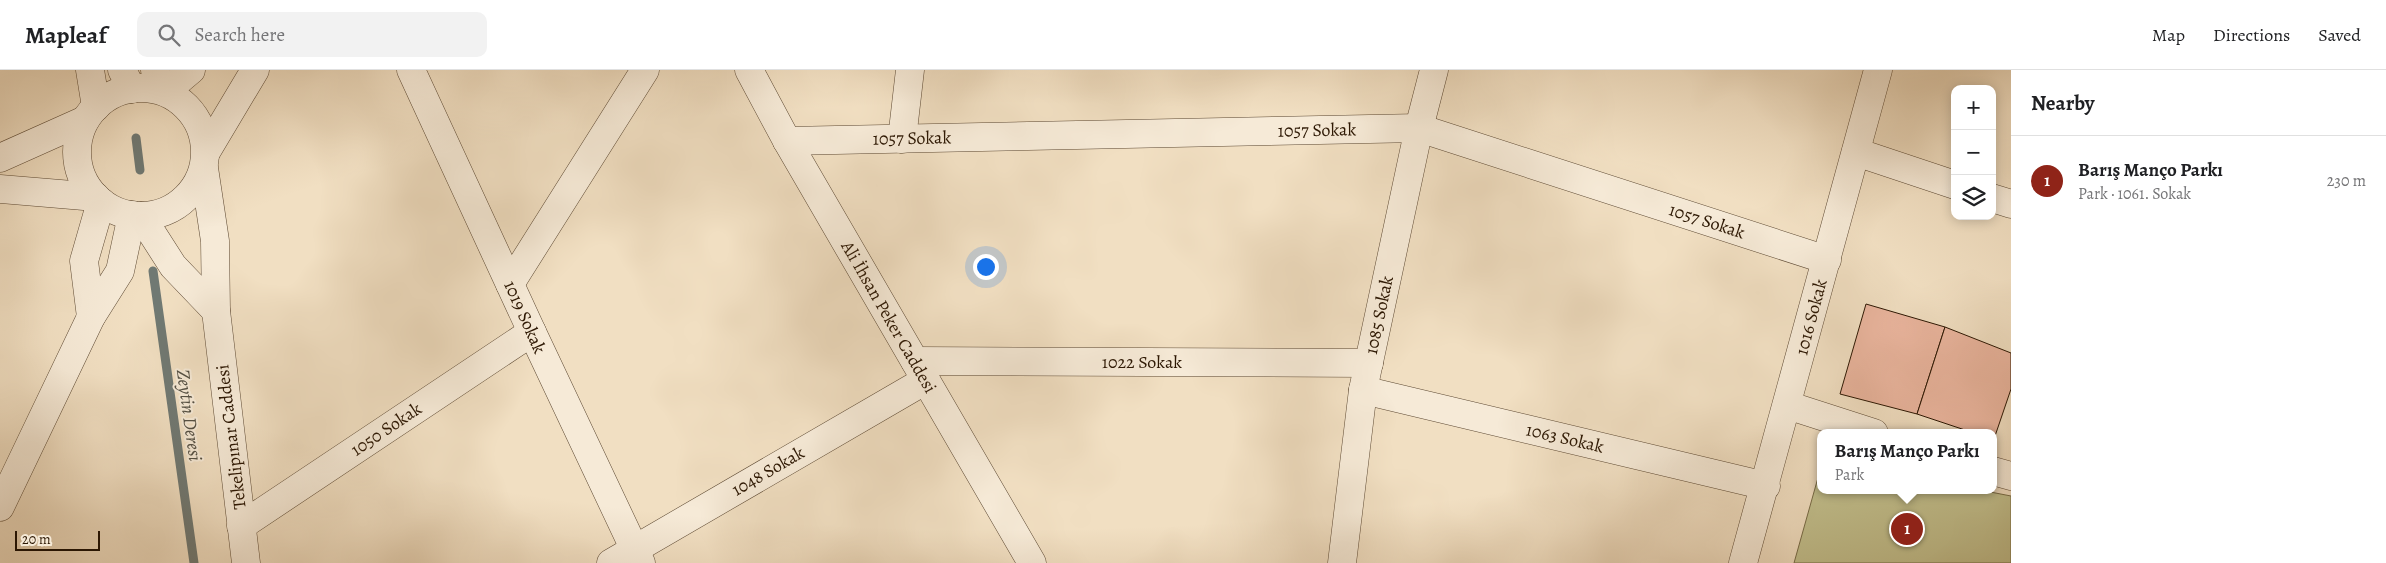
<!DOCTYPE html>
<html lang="en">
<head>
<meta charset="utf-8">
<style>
	body { margin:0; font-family:Alegreya,serif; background:#f2f2f2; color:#202124 }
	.controls { position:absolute; right:15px; top:15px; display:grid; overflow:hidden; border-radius:10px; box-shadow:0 2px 12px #0003 }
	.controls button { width:45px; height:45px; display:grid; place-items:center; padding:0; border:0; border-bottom:1px solid #e0e0e0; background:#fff; color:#202124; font:25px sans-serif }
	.scale { position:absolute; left:15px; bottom:12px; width:85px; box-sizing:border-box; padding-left:5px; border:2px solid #2c1703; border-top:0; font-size:14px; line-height:18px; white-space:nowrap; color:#2c1703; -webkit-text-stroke:4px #f6ead7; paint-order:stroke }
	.you { position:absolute; left:985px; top:196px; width:18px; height:18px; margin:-12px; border:4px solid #fff; border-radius:50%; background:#1a73e8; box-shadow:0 0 0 8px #1a73e833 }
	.badge { display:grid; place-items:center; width:32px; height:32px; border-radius:50%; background:#8f2418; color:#fff; font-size:16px; font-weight:700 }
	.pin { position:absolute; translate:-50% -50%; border:2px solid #fff; box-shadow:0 1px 5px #0006 }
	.popup { position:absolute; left:1817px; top:359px; width:180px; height:65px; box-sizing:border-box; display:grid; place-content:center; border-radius:10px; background:#fff; filter:drop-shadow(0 1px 4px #0005); font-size:16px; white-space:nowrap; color:#757577 }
	.popup b { font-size:19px; color:#202124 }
	.popup::after { content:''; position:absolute; left:50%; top:100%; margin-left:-10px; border:10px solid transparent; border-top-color:#fff }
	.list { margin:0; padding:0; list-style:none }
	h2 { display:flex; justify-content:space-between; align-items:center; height:65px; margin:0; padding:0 20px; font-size:21px }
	h2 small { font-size:16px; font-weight:400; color:#757577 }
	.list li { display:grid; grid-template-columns:32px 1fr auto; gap:15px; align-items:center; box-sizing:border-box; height:90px; padding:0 20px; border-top:1px solid #e0e0e0 }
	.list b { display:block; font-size:19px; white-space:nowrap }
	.list p { margin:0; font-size:16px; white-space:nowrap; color:#757577 }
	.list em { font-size:16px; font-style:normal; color:#757577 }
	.icon { flex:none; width:28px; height:28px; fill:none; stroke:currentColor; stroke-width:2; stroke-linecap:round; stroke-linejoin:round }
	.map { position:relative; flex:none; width:2011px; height:493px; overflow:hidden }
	header { display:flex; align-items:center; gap:30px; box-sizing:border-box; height:70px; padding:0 25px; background:#fff; border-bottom:1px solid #e0e0e0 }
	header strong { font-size:24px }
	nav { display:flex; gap:28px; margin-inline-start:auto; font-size:18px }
	.search { width:350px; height:45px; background:#f2f2f2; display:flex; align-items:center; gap:12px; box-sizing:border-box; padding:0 18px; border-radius:10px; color:#757577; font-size:19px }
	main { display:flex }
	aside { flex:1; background:#fff }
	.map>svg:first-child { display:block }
	.green { fill:#c2c08e; stroke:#776c48 }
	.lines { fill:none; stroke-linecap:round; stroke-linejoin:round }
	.stream { stroke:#707973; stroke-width:9 }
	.building { fill:#eab59e; stroke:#2c1703 }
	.minor-casing { stroke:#5d4933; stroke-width:29 }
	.tertiary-casing { stroke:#5d4933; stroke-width:29 }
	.minor { stroke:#f6ead7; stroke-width:28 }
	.tertiary { stroke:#f6ead7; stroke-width:28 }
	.labels { text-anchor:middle; stroke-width:4; stroke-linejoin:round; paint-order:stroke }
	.street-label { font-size:18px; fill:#2c1703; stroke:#f6ead7 }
	.water-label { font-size:19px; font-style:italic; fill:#545044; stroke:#f6ead7 }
</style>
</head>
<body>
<header>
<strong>Mapleaf</strong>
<div class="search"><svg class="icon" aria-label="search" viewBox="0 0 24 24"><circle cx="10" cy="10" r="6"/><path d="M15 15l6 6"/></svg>Search here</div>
<nav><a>Map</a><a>Directions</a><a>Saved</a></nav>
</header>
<main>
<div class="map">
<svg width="2011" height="493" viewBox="0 0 2011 493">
	<rect width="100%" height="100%" fill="#f1dfc2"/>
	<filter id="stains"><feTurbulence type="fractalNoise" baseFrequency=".004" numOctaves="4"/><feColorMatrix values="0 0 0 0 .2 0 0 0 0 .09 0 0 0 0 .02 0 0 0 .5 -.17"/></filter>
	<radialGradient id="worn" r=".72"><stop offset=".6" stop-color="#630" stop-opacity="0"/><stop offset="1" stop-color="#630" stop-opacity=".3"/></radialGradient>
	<!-- green -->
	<polygon class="green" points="1821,397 1821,420 1980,420 2011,426 2011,493 1794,493"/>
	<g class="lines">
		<!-- stream -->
		<g class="stream">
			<polyline points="136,68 140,100"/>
			<polyline points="153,201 194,493"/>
		</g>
	</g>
	<!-- building -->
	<g class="building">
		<polygon points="1866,234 1945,257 1917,344 1840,324"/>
		<polygon points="1945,257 2011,283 2011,319 1994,369 1993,363 1974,363 1917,344"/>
	</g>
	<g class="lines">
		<defs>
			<g id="minor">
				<polyline points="90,0 96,37"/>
				<polyline points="122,0 132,19"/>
				<polyline points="155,0 158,19"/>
				<polyline points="411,0 532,262 641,493"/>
				<polyline points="902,69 910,0"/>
				<polyline points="787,71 1419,58 1827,190"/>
				<polyline points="1856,82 1955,115"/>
				<polyline points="204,98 215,171 216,241 246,493"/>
				<polyline points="1992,128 2011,134"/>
				<polyline points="141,146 173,196 216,241"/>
				<polyline points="510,214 645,0"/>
				<polyline points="91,247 84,191 101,132"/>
				<polyline points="915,291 1369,293"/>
				<polyline points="1363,320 1766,416"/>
				<polyline points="1787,335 1874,363"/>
				<polyline points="1993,401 2011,406"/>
				<polyline points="0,437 91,247 120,201 132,145"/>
				<polyline points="241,456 532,262"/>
				<polyline points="611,493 926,310"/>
				<polyline points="1342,493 1363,320 1419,58 1434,0"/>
				<polyline points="1743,493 1878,0"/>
			</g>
			<g id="tertiary">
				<polyline points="749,0 787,71 1032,493"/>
				<circle cx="141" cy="82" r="64"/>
				<polyline points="165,22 191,0"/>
				<polyline points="206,82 255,0"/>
				<polyline points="0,88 85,50"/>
				<polyline points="0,119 96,127"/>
			</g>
		</defs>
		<!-- minor casing -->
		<use href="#minor" class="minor-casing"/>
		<!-- tertiary casing -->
		<use href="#tertiary" class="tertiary-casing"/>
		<!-- minor -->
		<use href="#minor" class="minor"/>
		<!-- tertiary -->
		<use href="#tertiary" class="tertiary"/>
	</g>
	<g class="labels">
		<!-- street labels -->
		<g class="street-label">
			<text transform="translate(1317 60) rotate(-1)" y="6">1057 Sokak</text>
			<text transform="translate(912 68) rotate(-1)" y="6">1057 Sokak</text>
			<text transform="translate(1707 151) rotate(18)" y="6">1057 Sokak</text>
			<text transform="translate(1379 245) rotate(-78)" y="6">1085 Sokak</text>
			<text transform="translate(525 247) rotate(66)" y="6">1019 Sokak</text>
			<text transform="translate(889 247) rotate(60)" y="6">Ali İhsan Peker Caddesi</text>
			<text transform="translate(1811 247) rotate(-75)" y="6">1016 Sokak</text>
			<text x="1142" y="298">1022 Sokak</text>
			<text transform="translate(386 359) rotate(-34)" y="6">1050 Sokak</text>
			<text transform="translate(231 367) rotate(-97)" y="6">Tekelipınar Caddesi</text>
			<text transform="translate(1565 368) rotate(13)" y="6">1063 Sokak</text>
			<text transform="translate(768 401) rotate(-30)" y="6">1048 Sokak</text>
		</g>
		<!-- water labels -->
		<g class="water-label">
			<text transform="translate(190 345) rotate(82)" y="7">Zeytin Deresi</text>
		</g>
	</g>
	<rect width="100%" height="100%" filter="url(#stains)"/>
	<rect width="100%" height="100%" fill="url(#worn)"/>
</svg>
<div class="controls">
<button>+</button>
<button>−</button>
<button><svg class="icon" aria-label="layers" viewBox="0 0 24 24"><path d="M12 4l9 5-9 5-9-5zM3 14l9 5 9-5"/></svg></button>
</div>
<div class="scale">20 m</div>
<div class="you"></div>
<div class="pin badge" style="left:1907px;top:459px">1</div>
<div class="popup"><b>Barış Manço Parkı</b>Park</div>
</div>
<aside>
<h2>Nearby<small></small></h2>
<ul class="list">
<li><span class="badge">1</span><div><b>Barış Manço Parkı</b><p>Park · 1061. Sokak</p></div><em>230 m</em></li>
</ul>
</aside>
</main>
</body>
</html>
